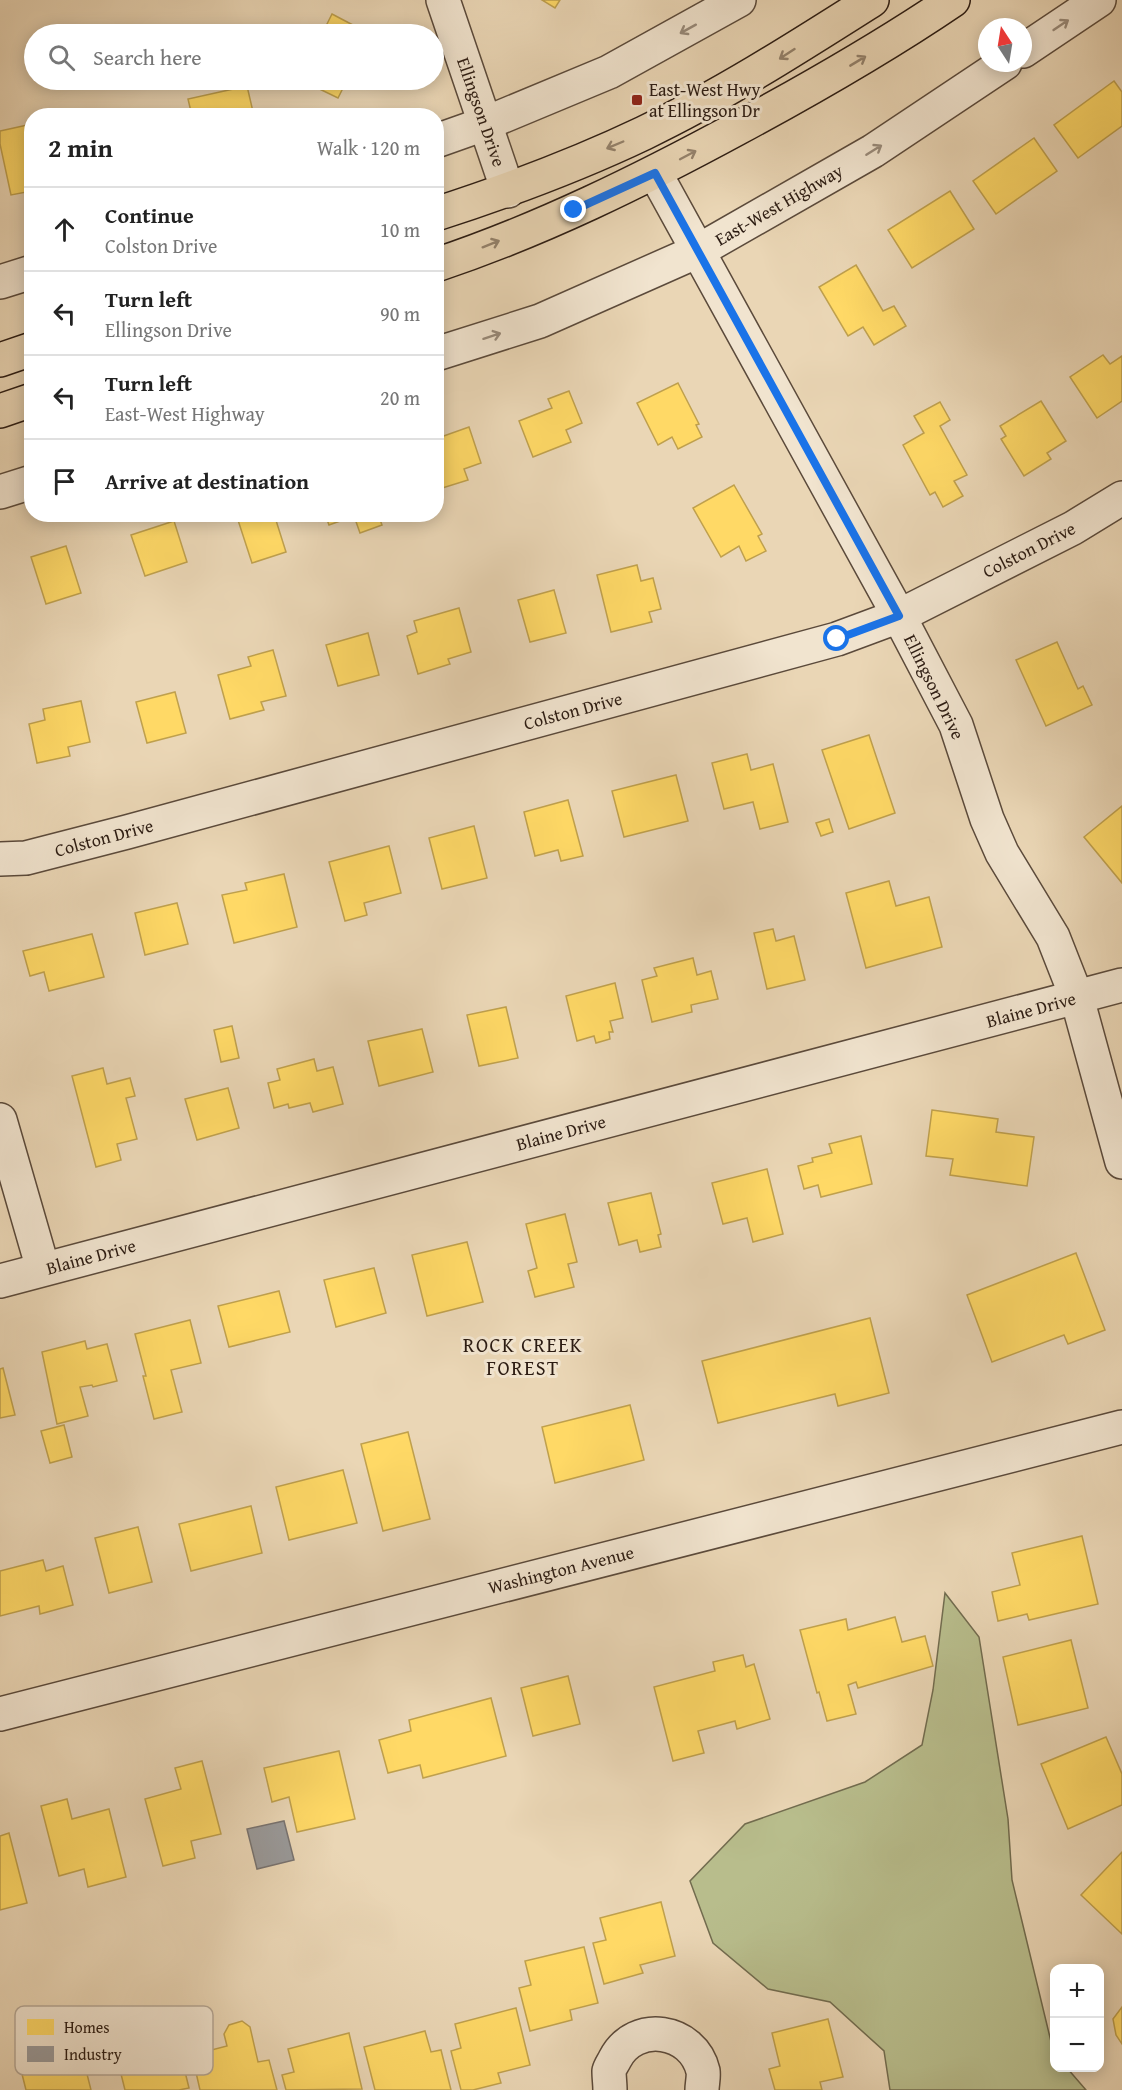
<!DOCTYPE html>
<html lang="en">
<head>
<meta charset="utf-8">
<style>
	body { margin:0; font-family:"Gentium Book Plus",serif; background:#f2f2f2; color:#222 }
	.controls { position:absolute; right:18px; bottom:18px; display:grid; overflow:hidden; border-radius:12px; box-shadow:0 3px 15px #0003 }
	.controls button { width:54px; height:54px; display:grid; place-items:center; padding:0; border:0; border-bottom:2px solid #e0e0e0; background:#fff; color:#222; font:30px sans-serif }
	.compass { position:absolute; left:978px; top:18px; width:54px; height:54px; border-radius:50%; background:#fff; box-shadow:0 3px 15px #0003; rotate:348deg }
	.stop { position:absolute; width:18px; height:18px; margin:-14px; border:4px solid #1a73e8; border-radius:50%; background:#fff }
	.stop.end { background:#1a73e8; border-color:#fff; box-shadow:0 2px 6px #0008 }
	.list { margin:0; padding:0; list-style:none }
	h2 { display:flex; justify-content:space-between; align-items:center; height:78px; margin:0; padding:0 24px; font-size:26px }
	h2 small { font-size:20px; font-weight:400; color:#767676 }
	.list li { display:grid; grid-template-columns:39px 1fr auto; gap:18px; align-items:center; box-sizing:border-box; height:84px; padding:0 24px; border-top:2px solid #e0e0e0 }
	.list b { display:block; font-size:22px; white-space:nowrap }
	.list p { margin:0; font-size:20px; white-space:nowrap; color:#767676 }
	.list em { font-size:20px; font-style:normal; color:#767676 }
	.icon { flex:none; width:33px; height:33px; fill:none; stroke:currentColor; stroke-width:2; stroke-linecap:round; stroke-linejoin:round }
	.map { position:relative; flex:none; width:1122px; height:2090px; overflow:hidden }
	.search { position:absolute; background:#fff; box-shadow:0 3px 15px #0003; left:24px; top:24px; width:420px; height:66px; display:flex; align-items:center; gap:15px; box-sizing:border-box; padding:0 21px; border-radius:33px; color:#767676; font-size:22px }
	.panel { position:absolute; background:#fff; box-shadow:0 3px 15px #0003; left:24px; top:108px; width:420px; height:414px; border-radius:24px }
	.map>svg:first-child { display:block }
	.green { fill:#b8bd8c; stroke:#726c4f; stroke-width:1.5 }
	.homes { fill:#ffd966; stroke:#bfa04d; stroke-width:1.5 }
	.industry { fill:#999; stroke:#787370; stroke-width:1.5 }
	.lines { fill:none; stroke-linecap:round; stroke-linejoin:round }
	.minor-casing { stroke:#5b4a3b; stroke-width:36 }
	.primary-casing { stroke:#2b1b12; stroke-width:36 }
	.minor { stroke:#f1e4cf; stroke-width:33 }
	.primary { stroke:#ead6b5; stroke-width:33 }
	.oneway { stroke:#988a7a }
	.oneway2 { stroke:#94826c }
	.route { stroke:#1a73e8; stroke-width:8 }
	.poi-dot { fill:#8f2418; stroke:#f1e4cf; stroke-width:2 }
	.labels { text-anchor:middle; stroke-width:6; stroke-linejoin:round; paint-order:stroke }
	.poi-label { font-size:18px; fill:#2b1b12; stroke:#f1e4cf; text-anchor:start }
	.street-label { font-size:18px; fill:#2b1b12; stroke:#f1e4cf }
	.neighbourhood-label { font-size:20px; letter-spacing:1.5px; fill:#2b1b12; stroke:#f1e4cf }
	.key { fill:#f1e4cf; stroke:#b6a896; stroke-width:1.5 }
	.key-label { font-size:16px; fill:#2b1b12 }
</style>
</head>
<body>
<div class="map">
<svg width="1122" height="2090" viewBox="0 0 1122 2090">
	<rect width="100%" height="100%" fill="#ead6b5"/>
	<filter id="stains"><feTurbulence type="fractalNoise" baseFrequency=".00333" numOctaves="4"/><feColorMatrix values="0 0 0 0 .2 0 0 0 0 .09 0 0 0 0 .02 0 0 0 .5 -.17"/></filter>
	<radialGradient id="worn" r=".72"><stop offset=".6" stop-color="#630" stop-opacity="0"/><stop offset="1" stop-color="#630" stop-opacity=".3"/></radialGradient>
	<!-- green -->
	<polygon class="green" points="945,1593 979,1637 1008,1819 1012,1880 1054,2054 1054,2068 1067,2068 1086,2090 890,2090 884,2051 830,2002 768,1989 713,1943 690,1881 745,1824 865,1782 922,1745 933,1690"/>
	<!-- homes -->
	<g class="homes">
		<polygon points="542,0 560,0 555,8"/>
		<polygon points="332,14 370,34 322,34"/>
		<polygon points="301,80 347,80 338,98"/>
		<polygon points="1114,81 1122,92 1122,126 1078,158 1054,125"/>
		<polygon points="247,86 254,116 192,116 188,99"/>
		<polygon points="32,124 32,191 11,195 0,144 0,131"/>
		<polygon points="1034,138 1057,171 996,214 973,181"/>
		<polygon points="950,191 974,229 912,268 888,230"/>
		<polygon points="856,265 883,311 894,306 906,326 874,345 863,327 848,336 819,287"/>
		<polygon points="1103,355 1110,364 1122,356 1122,401 1097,418 1070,377"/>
		<polygon points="678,383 699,424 696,425 702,437 678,449 672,437 658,445 637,403"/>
		<polygon points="569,391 582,423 566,430 571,442 533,457 519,421 552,408 548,399"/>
		<polygon points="1041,401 1066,441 1047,453 1051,459 1024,476 1001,439 1006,436 1000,426"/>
		<polygon points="940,402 950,420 940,426 967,475 954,481 963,496 943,507 935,492 930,495 903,445 924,433 914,416"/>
		<polygon points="469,427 481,463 464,469 468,480 436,490 436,450 441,449 438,438"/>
		<polygon points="734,485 762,534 758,536 766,551 746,561 739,546 721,557 693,508"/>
		<polygon points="236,514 274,514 286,552 252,563"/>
		<polygon points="325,514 378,514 382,525 360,533 354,516 329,525"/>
		<polygon points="174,521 187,562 145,576 131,535"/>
		<polygon points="66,546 81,593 46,604 31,557"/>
		<polygon points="637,565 641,581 653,578 661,609 649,612 652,622 611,632 597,575"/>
		<polygon points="554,590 566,633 530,642 518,600"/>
		<polygon points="459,608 471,652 448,659 450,664 418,674 407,636 417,632 414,621"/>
		<polygon points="368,633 379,675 338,686 326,645"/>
		<polygon points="1057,642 1078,689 1083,686 1092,705 1046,726 1016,660"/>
		<polygon points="273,650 286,696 261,702 264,710 230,719 218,675 251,666 248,657"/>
		<polygon points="175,692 186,733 147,743 136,702"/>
		<polygon points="81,701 90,742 68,747 70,756 37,763 29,724 45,720 43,709"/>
		<polygon points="869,735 895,813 849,829 822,750"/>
		<polygon points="747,754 751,770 773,764 788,822 760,829 753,802 724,809 712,763"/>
		<polygon points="676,775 688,821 624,837 612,791"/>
		<polygon points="568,800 583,856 561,861 558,850 535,856 524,812"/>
		<polygon points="1122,806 1122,883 1084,837"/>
		<polygon points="829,819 833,832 821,836 816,823"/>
		<polygon points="474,826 487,878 442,889 429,838"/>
		<polygon points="389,846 401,893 364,903 367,915 345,921 329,862"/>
		<polygon points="284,874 297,927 234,943 222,895 247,890 245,883"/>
		<polygon points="889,881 896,906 929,897 942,947 866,968 846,893"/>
		<polygon points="177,903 188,944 145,955 135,913"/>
		<polygon points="773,929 776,941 794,936 805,980 767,989 754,933"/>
		<polygon points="92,934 104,977 49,991 44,972 30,976 23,951"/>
		<polygon points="693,958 697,975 711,971 718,999 691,1005 692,1012 652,1022 642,980 657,976 654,968"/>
		<polygon points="615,983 623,1018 610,1021 613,1032 609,1032 610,1039 596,1043 594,1036 577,1041 566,996"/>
		<polygon points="506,1007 518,1058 479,1066 467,1015"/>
		<polygon points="232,1026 239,1058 221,1062 214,1030"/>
		<polygon points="422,1029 433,1072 379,1086 368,1041"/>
		<polygon points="314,1059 317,1071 333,1067 343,1104 313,1112 310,1103 289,1108 288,1104 274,1108 268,1083 280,1080 277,1069"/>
		<polygon points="103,1068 107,1084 130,1078 135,1096 126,1098 137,1139 117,1144 121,1160 96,1167 72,1076"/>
		<polygon points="228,1088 239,1128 197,1140 185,1099"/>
		<polygon points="932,1110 998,1119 996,1132 1034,1137 1027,1186 950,1175 953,1159 926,1156"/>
		<polygon points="861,1136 872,1184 821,1197 818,1185 804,1189 798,1166 813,1162 812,1158 832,1153 829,1144"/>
		<polygon points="767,1169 783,1234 753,1242 747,1218 723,1224 712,1183"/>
		<polygon points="651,1193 661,1234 658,1235 661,1247 640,1252 637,1240 619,1245 608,1203"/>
		<polygon points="565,1214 577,1262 568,1264 574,1287 535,1297 528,1271 537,1268 526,1224"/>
		<polygon points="467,1242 483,1302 427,1316 412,1255"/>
		<polygon points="1076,1253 1105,1330 1068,1344 1064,1335 992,1362 967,1295"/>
		<polygon points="374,1268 386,1313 336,1327 324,1280"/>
		<polygon points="279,1291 290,1332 229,1347 218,1306"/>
		<polygon points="870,1318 889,1393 838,1406 835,1394 718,1423 702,1361"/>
		<polygon points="190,1320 201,1363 171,1370 182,1412 154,1419 143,1376 146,1376 135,1334"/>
		<polygon points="85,1341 87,1349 107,1344 117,1381 93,1387 92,1385 80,1387 88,1416 57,1424 42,1352"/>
		<polygon points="3,1368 15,1415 0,1418 0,1369"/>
		<polygon points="630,1405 644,1460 555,1483 542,1427"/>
		<polygon points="64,1425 72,1457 50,1463 41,1431"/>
		<polygon points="408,1432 430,1519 383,1531 361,1444"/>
		<polygon points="343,1470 357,1523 289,1540 276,1487"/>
		<polygon points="251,1506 262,1553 191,1571 179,1524"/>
		<polygon points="138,1527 152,1582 109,1593 95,1538"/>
		<polygon points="1082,1536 1098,1604 1029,1620 1027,1614 998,1621 992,1592 1020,1585 1012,1553"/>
		<polygon points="43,1560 46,1571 63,1566 73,1605 40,1614 39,1606 0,1616 0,1571"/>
		<polygon points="895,1617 902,1642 925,1636 933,1666 858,1688 856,1682 848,1685 856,1714 827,1721 819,1692 817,1693 800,1630 846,1619 848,1630"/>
		<polygon points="1071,1640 1088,1708 1018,1725 1003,1657"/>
		<polygon points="743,1655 746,1667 754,1664 770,1719 737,1729 735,1721 698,1731 704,1753 673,1761 654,1687 715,1671 713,1662"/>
		<polygon points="568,1676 580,1724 533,1736 521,1688"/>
		<polygon points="491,1698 506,1756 423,1778 420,1765 388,1773 379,1740 411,1731 409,1720"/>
		<polygon points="1106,1737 1122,1774 1122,1805 1068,1829 1041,1764"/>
		<polygon points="339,1751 355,1819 297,1832 289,1797 272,1802 264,1768"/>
		<polygon points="202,1761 221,1834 191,1841 195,1858 163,1866 145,1799 181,1789 175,1768"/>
		<polygon points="67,1799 72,1819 109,1809 126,1877 88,1887 84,1869 59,1876 41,1806"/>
		<polygon points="9,1833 27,1903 0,1910 0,1836"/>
		<polygon points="1122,1852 1122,1934 1081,1895"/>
		<polygon points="661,1902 675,1956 640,1965 643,1973 604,1984 593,1943 606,1940 600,1918"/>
		<polygon points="584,1947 598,2003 570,2010 572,2020 530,2031 519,1988 531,1985 525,1961"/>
		<polygon points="1122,2007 1122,2044 1116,2035 1113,2019"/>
		<polygon points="516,2008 530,2065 498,2073 501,2083 473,2090 461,2090 451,2051 461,2048 455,2024"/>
		<polygon points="828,2019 843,2077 820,2082 822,2090 775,2090 769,2069 780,2066 772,2033"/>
		<polygon points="242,2021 250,2027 258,2062 269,2060 277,2090 200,2090 192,2055 227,2046 224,2034 229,2025"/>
		<polygon points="143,2026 145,2035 174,2027 189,2088 179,2090 125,2090 111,2034"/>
		<polygon points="425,2031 431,2052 441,2050 451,2090 375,2090 364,2047"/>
		<polygon points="349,2033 362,2089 286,2090 282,2075 294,2072 288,2049"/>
		<polygon points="80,2046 91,2090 26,2090 19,2062"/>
	</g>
	<!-- industry -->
	<polygon class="industry" points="284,1821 294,1860 257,1869 247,1829"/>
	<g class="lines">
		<defs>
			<g id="minor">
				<polyline points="443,0 508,191"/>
				<polyline points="1023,51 1099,0"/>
				<polyline points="436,141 484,124 609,72 739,0"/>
				<polyline points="655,173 899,616 956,725 987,819 1002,853 1053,937 1077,998 1122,1162"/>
				<polyline points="0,282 32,272"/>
				<polyline points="436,354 540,321 698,251 873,151 1005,63"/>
				<polyline points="0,492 32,482"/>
				<polyline points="0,859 26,858 127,832 837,639 899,616 1073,528 1122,498"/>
				<polyline points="0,1120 43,1269"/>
				<polyline points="0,1281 1122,985"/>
				<polyline points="0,1714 1122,1427"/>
				<path d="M 610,2090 C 610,2084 609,2077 609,2071 C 610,2067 613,2063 615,2059 C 635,2020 693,2029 703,2071 C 704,2077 702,2084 702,2090"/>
			</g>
			<g id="primary">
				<path d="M 436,214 C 507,191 577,165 644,133 C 723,95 798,47 872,0"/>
				<path d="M 436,265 C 541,230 642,180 738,128 C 812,88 884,47 953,0"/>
				<polyline points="0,360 32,349"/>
				<polyline points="0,411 32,400"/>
			</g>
		</defs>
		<!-- minor casing -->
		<use href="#minor" class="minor-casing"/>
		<!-- primary casing -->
		<use href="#primary" class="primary-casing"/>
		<!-- minor -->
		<use href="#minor" class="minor"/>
		<!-- primary -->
		<use href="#primary" class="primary"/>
	</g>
	<!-- one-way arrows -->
	<defs><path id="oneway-shaft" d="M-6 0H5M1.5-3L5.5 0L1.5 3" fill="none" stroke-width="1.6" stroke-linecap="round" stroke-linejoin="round" transform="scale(1.5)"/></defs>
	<g class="oneway">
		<use href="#oneway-shaft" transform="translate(1061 25) rotate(-34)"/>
		<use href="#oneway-shaft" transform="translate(688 29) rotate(151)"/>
		<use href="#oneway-shaft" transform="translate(874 150) rotate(-32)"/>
		<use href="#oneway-shaft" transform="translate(492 336) rotate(-18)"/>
	</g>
	<g class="oneway2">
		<use href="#oneway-shaft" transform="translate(787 54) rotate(147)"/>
		<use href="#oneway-shaft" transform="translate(858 61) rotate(-31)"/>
		<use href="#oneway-shaft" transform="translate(615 145) rotate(157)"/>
		<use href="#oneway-shaft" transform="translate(688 155) rotate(-28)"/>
		<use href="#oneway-shaft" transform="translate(491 244) rotate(-22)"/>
	</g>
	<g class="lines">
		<!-- route -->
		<polyline class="route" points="574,210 655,173 899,616 837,639"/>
	</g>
	<!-- markers -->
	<rect class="poi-dot" x="631" y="94" width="12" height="12" rx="3"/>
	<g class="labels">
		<!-- poi labels -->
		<g class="poi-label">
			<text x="649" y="96">East-West Hwy<tspan x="649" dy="21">at Ellingson Dr</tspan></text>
		</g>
		<!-- street labels -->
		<g class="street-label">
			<text transform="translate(481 112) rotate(71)" y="6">Ellingson Drive</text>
			<text transform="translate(779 205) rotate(-30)" y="6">East-West Highway</text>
			<text transform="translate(1029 550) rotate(-27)" y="6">Colston Drive</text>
			<text transform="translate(934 687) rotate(64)" y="6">Ellingson Drive</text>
			<text transform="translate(573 711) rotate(-15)" y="6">Colston Drive</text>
			<text transform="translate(104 838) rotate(-15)" y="6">Colston Drive</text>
			<text transform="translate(1031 1010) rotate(-15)" y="6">Blaine Drive</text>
			<text transform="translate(561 1133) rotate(-15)" y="6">Blaine Drive</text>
			<text transform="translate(91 1257) rotate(-15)" y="6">Blaine Drive</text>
			<text transform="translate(561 1570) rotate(-14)" y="6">Washington Avenue</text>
		</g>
		<!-- neighbourhood labels -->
		<g class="neighbourhood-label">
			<text x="523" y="1352">ROCK CREEK<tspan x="523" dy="23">FOREST</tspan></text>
		</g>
	</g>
	<!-- legend -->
	<rect x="15" y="2006" width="198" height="69" rx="9" class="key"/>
	<rect x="27" y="2019" width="27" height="16" fill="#ffd966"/>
	<rect x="27" y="2046" width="27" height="16" fill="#999"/>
	<g class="key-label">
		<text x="64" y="2033">Homes</text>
		<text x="64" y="2060">Industry</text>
	</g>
	<rect width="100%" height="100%" filter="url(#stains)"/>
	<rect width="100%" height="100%" fill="url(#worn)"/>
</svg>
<div class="controls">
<button>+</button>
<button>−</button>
</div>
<svg class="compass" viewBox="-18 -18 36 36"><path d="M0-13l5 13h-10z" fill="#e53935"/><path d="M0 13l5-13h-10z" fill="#767676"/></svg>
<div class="stop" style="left:837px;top:639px"></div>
<div class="stop end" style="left:574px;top:210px"></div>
<div class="search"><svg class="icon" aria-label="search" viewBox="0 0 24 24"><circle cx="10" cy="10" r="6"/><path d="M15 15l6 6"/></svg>Search here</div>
<section class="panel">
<h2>2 min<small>Walk · 120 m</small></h2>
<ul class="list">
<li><svg class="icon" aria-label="ahead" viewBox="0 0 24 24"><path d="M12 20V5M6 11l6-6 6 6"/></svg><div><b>Continue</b><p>Colston Drive</p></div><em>10 m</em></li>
<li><svg class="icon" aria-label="left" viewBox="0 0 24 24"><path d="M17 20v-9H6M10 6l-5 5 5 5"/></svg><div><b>Turn left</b><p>Ellingson Drive</p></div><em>90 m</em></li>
<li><svg class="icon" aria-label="left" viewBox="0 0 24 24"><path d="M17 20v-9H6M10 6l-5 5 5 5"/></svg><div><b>Turn left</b><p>East-West Highway</p></div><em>20 m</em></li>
<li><svg class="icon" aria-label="arrive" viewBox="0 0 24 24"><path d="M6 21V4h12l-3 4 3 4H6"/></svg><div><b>Arrive at destination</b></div></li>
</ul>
</section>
</div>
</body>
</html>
